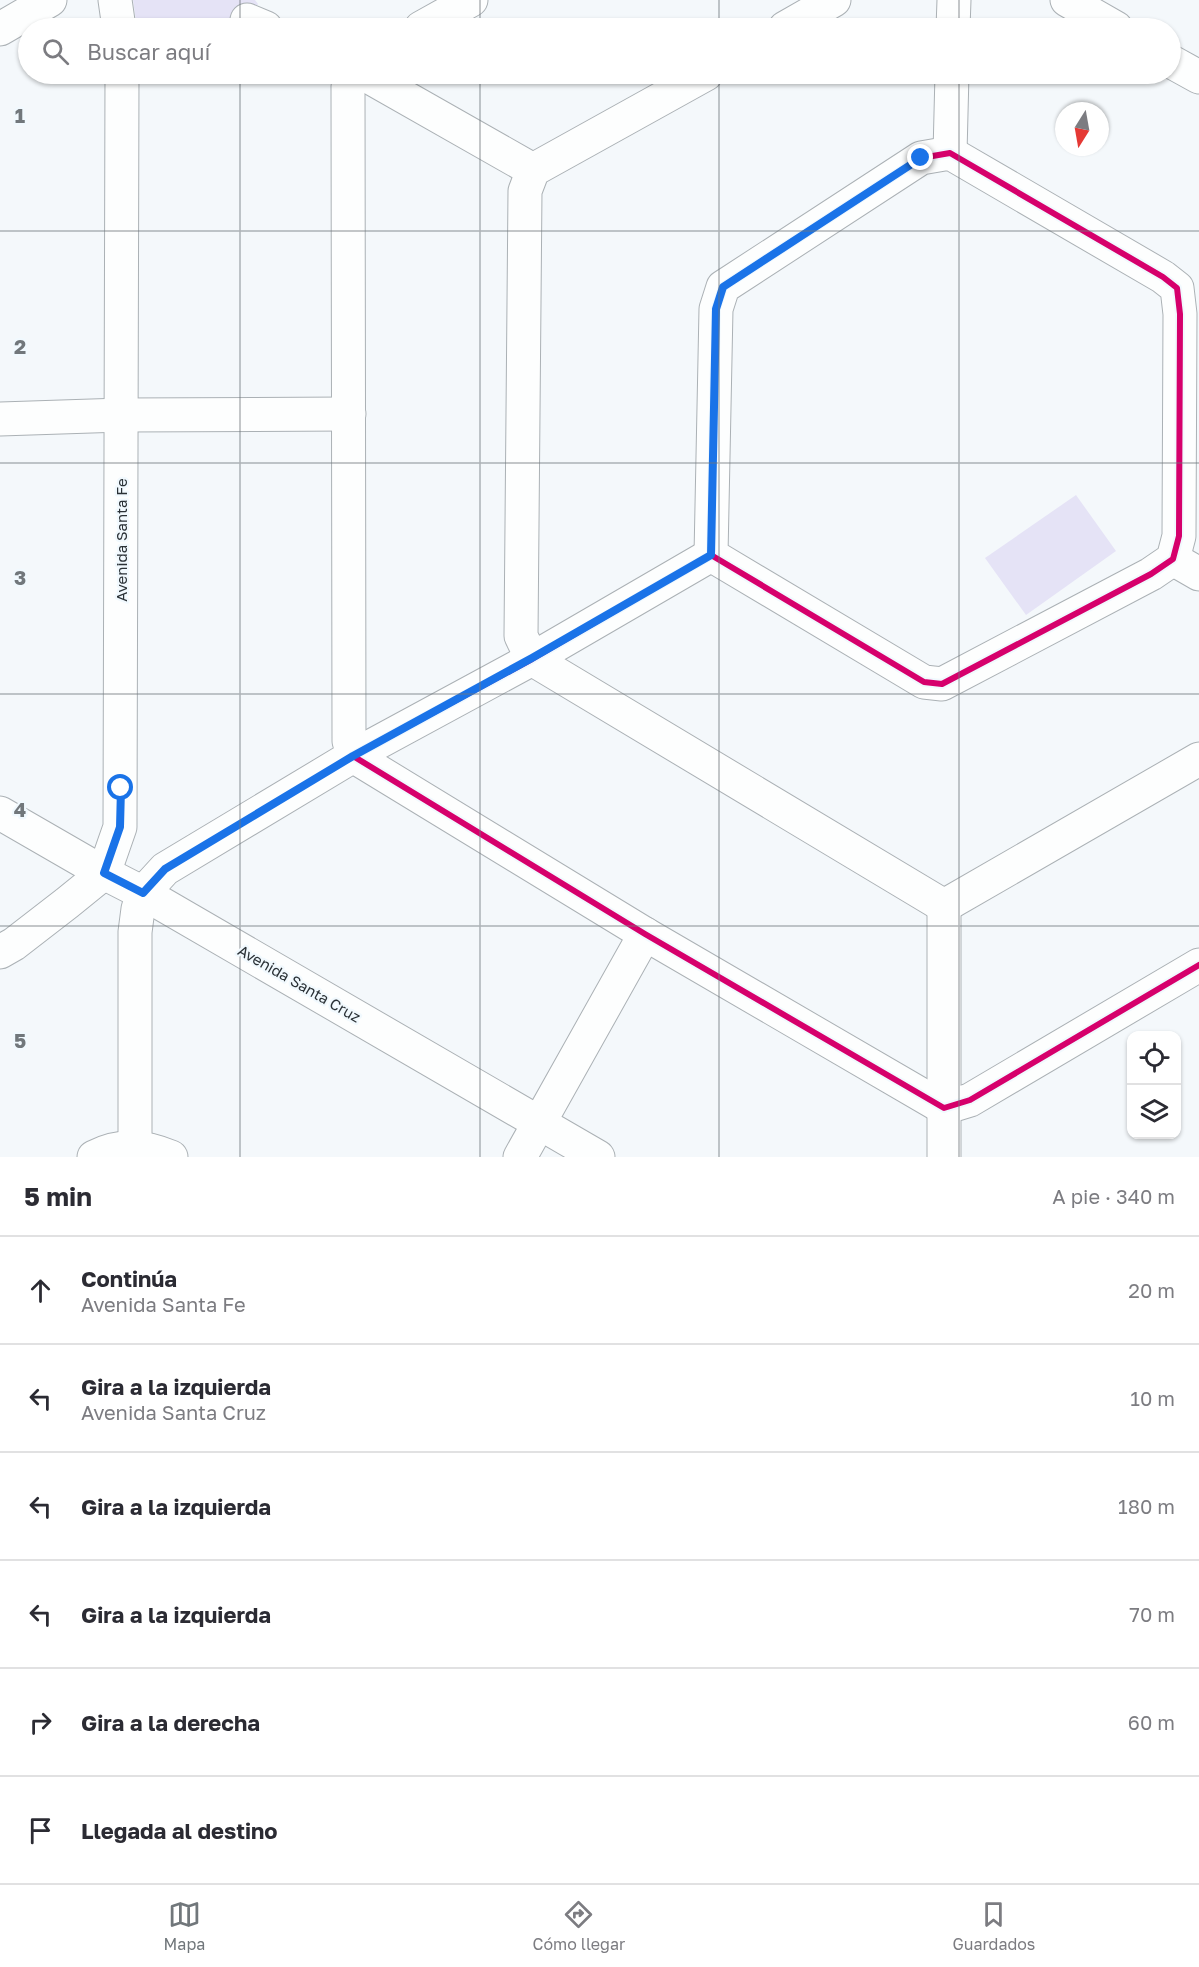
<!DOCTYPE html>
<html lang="es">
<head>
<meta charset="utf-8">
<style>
	body { margin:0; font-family:"Golos Text",sans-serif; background:#f2f2f3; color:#2b2b33 }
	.controls { position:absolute; right:18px; bottom:18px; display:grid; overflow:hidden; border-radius:12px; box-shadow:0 2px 4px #0004 }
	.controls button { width:54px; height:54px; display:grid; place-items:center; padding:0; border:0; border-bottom:2px solid #e1e1e2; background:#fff; color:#2b2b33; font:30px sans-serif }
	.compass { position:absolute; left:1055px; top:102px; width:54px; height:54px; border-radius:50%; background:#fff; box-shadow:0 2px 4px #0004; rotate:191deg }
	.stop { position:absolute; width:18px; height:18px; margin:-14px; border:4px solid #1a73e8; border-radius:50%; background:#fff }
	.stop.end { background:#1a73e8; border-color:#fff; box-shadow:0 2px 6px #0008 }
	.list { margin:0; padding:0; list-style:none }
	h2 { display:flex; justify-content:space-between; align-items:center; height:78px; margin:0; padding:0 24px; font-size:26px }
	h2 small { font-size:20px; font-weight:400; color:#7c7c81 }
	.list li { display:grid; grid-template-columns:39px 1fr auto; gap:18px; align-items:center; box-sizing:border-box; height:108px; padding:0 24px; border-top:2px solid #e1e1e2 }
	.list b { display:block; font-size:22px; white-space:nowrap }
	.list p { margin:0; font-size:20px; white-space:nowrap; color:#7c7c81 }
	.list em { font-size:20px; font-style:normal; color:#7c7c81 }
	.icon { flex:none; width:33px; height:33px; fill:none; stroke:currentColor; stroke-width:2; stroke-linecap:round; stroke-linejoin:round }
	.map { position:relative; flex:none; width:1199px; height:1157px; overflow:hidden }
	.search { position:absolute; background:#fff; box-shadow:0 2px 4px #0004; left:18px; right:18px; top:18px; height:66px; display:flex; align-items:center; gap:15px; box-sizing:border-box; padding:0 21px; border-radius:33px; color:#7c7c81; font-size:22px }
	.sheet { height:726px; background:#fff }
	nav { display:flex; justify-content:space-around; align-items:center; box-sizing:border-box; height:84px; border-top:2px solid #e1e1e2; background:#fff; font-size:16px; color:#7c7c81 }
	nav a { display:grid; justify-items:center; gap:3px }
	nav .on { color:#71777b }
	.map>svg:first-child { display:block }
	.green { fill:#e5e3f6 }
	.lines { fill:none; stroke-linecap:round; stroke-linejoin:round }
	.minor-casing { stroke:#abb1b5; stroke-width:35 }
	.minor { stroke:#fdfefe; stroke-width:33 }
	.cycleway-casing { stroke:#f1f9fe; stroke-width:10 }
	.cycleway { stroke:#d6006c; stroke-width:6 }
	.route { stroke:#1a73e8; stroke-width:8 }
	.grid { fill:none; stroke:#71777b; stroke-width:1.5; stroke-opacity:0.55 }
	.labels { text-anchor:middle; stroke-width:4.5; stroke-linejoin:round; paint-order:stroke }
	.street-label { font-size:15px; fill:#2a3136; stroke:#f1f9fe }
	.grid-label { font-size:20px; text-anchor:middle; font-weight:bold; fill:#71777b; stroke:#f1f9fe; stroke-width:4.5; stroke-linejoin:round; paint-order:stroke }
</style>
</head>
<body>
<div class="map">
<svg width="1199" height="1157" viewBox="0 0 1199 1157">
	<rect width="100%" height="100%" fill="#f4f8fb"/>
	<!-- green -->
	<g class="green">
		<polygon points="133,0 255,0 258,4 240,28 137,28"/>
		<polygon points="1076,495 1116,551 1026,615 985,558"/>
	</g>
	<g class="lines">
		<defs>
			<g id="minor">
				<polyline points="115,0 119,28"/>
				<polyline points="1067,0 1116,28"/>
				<polyline points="247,20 266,28"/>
				<polyline points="421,28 471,0"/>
				<polyline points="785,28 834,0"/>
				<polyline points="953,28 954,0"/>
				<polyline points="0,29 50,0"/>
				<polyline points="1170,61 1199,77"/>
				<polyline points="364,74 533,170"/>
				<polyline points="706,74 533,170 525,191 521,636 532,659 944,906"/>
				<polygon points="950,153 1163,277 1177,288 1180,314 1179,536 1173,559 1151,574 942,684 924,682 711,555 716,309 723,287 921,158"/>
				<polyline points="950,153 952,74"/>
				<polyline points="0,419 122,415 349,414"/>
				<polyline points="711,555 532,659 353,756 645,934 944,1108 970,1100 1199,965"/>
				<polyline points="1173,559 1199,574"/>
				<polyline points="0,813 104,873 143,893 598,1157"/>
				<polyline points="944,906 1199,759"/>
				<polyline points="0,952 14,944 67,903 104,873 120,827 122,74"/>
				<path d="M 94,1157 C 121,1144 143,1145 171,1157"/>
				<polyline points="135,1157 135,932 138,909 143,893 165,869 353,756 349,741 348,86 355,74"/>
				<polyline points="520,1157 645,934"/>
				<polyline points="944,1157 944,906"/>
			</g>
		</defs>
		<!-- minor casing -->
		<use href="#minor" class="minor-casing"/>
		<!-- minor -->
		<use href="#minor" class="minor"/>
		<defs>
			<g id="cycleway">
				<polygon points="950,153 1163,277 1177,288 1180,314 1179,536 1173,559 1151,574 942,684 924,682 711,555 716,309 723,287 921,158"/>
				<polyline points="711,555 532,659 353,756 645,934 944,1108 970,1100 1199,965"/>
			</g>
		</defs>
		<!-- cycleway casing -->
		<use href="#cycleway" class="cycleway-casing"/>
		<!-- cycleway -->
		<use href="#cycleway" class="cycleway"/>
	</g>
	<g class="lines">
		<!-- route -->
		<polyline class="route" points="121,788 120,827 104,873 143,893 165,869 353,756 532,658 711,555 716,309 723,287 921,158"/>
	</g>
	<!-- grid -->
	<path class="grid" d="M 240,0 L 240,28M 480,0 L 480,28M 719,0 L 719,28M 959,0 L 959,28M 240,74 L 240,1157M 480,74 L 480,1157M 719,74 L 719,1157M 959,74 L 959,1157M 0,231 L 1199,231M 0,463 L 1199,463M 0,694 L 1199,694M 0,926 L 1199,926"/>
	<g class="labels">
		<!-- street labels -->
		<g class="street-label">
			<text transform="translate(122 540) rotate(-90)" y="5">Avenida Santa Fe</text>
			<text transform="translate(299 984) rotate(30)" y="5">Avenida Santa Cruz</text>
		</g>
	</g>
	<g class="grid-label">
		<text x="20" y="123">1</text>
		<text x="20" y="354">2</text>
		<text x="20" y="585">3</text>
		<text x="20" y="817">4</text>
		<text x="20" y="1048">5</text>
	</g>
</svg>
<div class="controls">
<button><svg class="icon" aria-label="locate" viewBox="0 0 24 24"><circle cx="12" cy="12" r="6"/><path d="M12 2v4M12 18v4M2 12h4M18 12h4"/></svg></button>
<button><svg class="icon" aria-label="layers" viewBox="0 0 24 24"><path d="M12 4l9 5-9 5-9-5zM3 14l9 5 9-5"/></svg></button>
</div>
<svg class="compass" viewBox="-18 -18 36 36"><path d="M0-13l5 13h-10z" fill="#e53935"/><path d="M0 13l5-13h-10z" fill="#7c7c81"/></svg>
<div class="stop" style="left:121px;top:788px"></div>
<div class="stop end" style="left:921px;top:158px"></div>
<div class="search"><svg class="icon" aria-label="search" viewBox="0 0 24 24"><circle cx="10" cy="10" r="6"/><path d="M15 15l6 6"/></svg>Buscar aquí</div>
</div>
<section class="sheet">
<h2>5 min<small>A pie · 340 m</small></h2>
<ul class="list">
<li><svg class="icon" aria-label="ahead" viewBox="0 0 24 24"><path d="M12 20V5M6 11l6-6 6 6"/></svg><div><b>Continúa</b><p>Avenida Santa Fe</p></div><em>20 m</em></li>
<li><svg class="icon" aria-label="left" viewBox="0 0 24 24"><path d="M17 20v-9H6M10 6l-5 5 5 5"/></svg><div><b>Gira a la izquierda</b><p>Avenida Santa Cruz</p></div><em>10 m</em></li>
<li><svg class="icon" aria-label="left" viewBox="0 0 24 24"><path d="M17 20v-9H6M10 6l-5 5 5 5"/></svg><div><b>Gira a la izquierda</b></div><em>180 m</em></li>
<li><svg class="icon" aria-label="left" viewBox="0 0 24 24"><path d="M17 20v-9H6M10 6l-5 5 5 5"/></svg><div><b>Gira a la izquierda</b></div><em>70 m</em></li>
<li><svg class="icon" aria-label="right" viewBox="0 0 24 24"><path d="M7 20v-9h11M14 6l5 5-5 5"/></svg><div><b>Gira a la derecha</b></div><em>60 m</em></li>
<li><svg class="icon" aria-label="arrive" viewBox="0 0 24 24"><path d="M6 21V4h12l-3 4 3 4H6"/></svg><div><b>Llegada al destino</b></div></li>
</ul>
</section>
<nav>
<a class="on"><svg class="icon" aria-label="map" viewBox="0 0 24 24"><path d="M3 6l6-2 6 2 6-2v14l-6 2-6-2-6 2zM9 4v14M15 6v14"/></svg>Mapa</a>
<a><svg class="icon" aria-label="directions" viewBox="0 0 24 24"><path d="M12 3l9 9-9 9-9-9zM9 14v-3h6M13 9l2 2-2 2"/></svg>Cómo llegar</a>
<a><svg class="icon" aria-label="saved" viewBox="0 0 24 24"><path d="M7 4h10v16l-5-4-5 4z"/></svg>Guardados</a>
</nav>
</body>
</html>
